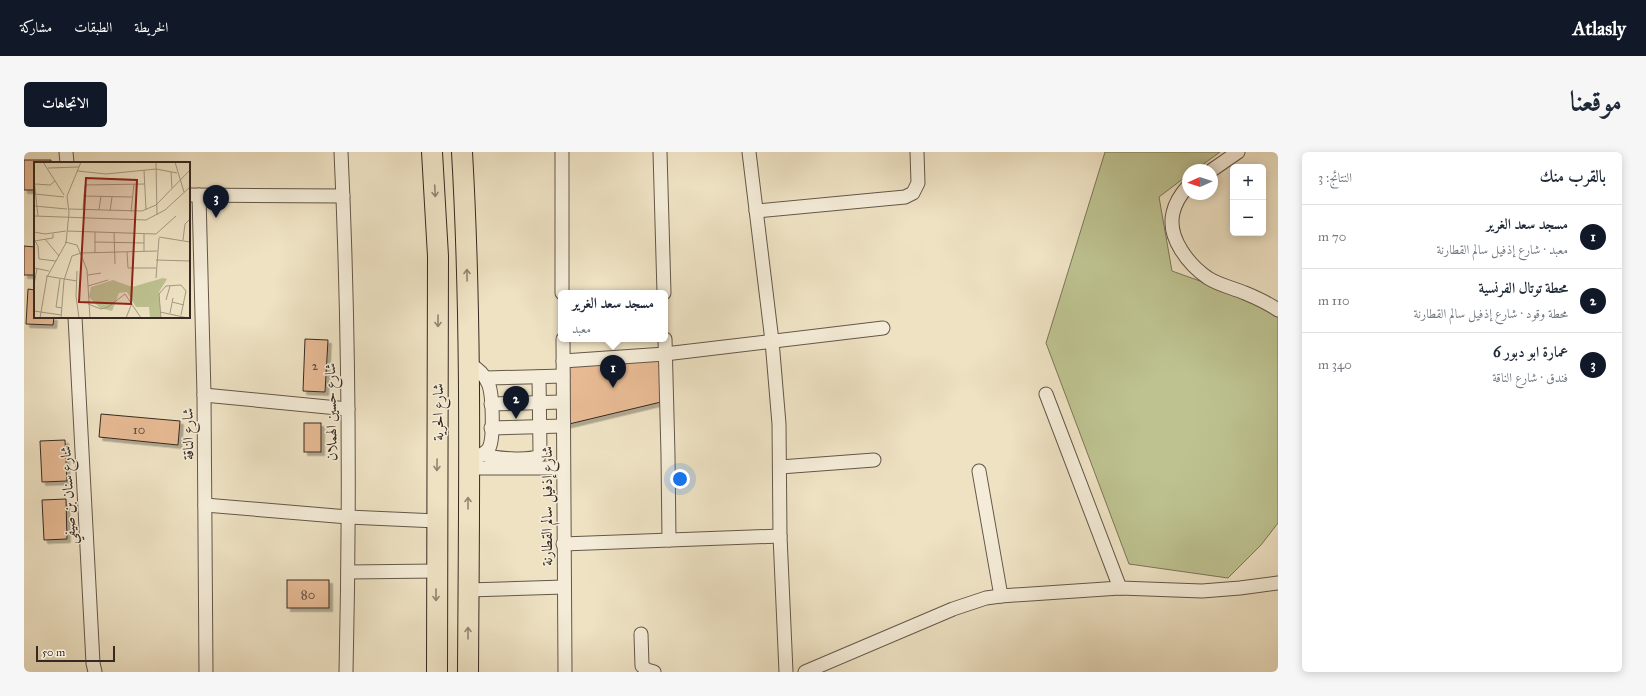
<!DOCTYPE html>
<html lang="ar">
<head>
<meta charset="utf-8">
<style>
	body { margin:0; font-family:"IM FELL Great Primer",Amiri,serif; background:#f6f6f7; color:#1f2937; direction:rtl }
	.controls { position:absolute; right:12px; top:12px; display:grid; overflow:hidden; border-radius:6px; box-shadow:0 2px 10px #0003 }
	.controls button { width:36px; height:36px; display:grid; place-items:center; padding:0; border:0; border-bottom:1px solid #e0e1e3; background:#fff; color:#1f2937; font:20px sans-serif }
	.compass { position:absolute; left:1158px; top:12px; width:36px; height:36px; border-radius:50%; background:#fff; box-shadow:0 2px 10px #0003; rotate:267deg }
	.scale { position:absolute; left:12px; bottom:10px; width:79px; box-sizing:border-box; padding-left:4px; border:2px solid #362921; border-top:0; font-size:11px; line-height:14px; white-space:nowrap; color:#362921; -webkit-text-stroke:3px #f4ecd8; paint-order:stroke }
	.you { position:absolute; left:656px; top:327px; width:14px; height:14px; margin:-10px; border:3px solid #fff; border-radius:50%; background:#1a73e8; box-shadow:0 0 0 6px #1a73e833 }
	.badge { display:grid; place-items:center; width:26px; height:26px; border-radius:50%; background:#111827; color:#fff; font-size:13px; font-weight:700 }
	.pin { position:absolute; translate:-50% -33px; filter:drop-shadow(0 1px 2px #0008) }
	.pin::after { content:''; position:absolute; top:21px; width:14px; height:12px; background:inherit; clip-path:polygon(0 0,100% 0,50% 100%) }
	.popup { position:absolute; left:534px; top:138px; width:110px; height:52px; box-sizing:border-box; display:grid; place-content:center; border-radius:6px; background:#fff; filter:drop-shadow(0 1px 3px #0005); font-size:13px; white-space:nowrap; color:#747a83 }
	.popup b { font-size:15px; color:#1f2937 }
	.popup::after { content:''; position:absolute; left:50%; top:100%; margin-left:-8px; border:8px solid transparent; border-top-color:#fff }
	.list { margin:0; padding:0; list-style:none }
	h2 { display:flex; justify-content:space-between; align-items:center; height:52px; margin:0; padding:0 16px; font-size:17px }
	h2 small { font-size:13px; font-weight:400; color:#747a83 }
	.list li { display:grid; grid-template-columns:26px 1fr auto; gap:12px; align-items:center; box-sizing:border-box; height:64px; padding:0 16px; border-top:1px solid #e0e1e3 }
	.list b { display:block; font-size:15px; white-space:nowrap }
	.list p { margin:0; font-size:13px; white-space:nowrap; color:#747a83 }
	.list em { font-size:13px; font-style:normal; color:#747a83 }
	.map { position:relative; flex:none; width:1254px; height:520px; overflow:hidden; direction:ltr; border-radius:6px }
	header { display:flex; align-items:center; gap:24px; box-sizing:border-box; height:56px; padding:0 20px; background:#111827; color:#fff }
	header strong { font-size:19px }
	nav { display:flex; gap:22px; margin-inline-start:auto; font-size:14px }
	.intro { display:flex; align-items:center; justify-content:space-between; box-sizing:border-box; height:96px; padding:0 24px }
	h1 { margin:0; font-size:28px }
	.button { padding:10px 18px; border-radius:6px; background:#111827; color:#fff; font-size:14px; font-weight:700 }
	main { display:flex; gap:24px; padding:0 24px }
	aside { flex:1; background:#fff; border-radius:6px; box-shadow:0 2px 10px #0003 }
	.map>svg:first-child { display:block }
	.green { fill:#bdc290; stroke:#7a7658 }
	.building { fill:#e7ba94; stroke:#362921; filter:url(#shadow) }
	.lines { fill:none; stroke-linecap:round; stroke-linejoin:round }
	.minor-casing { stroke:#64574a; stroke-width:15 }
	.highway-casing { stroke:#362921; stroke-width:22 }
	.minor { stroke:#f4ecd8; stroke-width:13 }
	.highway { stroke:#eee2c3; stroke-width:20 }
	.oneway { stroke:#928672 }
	.labels { text-anchor:middle; stroke-width:3; stroke-linejoin:round; paint-order:stroke }
	.number-label { font-size:13px; fill:#624d3e }
	.street-label { font-size:15px; fill:#362921; stroke:#f4ecd8 }
	.inset-road { fill:none; stroke:#a49882; stroke-width:1 }
	.view { fill:#8f2418; fill-opacity:0.15; stroke:#8f2418; stroke-width:2 }
	.inset-edge { fill:none; stroke:#362921; stroke-width:2 }
</style>
</head>
<body>
<header>
<strong>Atlasly</strong>
<nav><a>الخريطة</a><a>الطبقات</a><a>مشاركة</a></nav>
</header>
<div class="intro"><h1>موقعنا</h1><a class="button">الاتجاهات</a></div>
<main>
<aside>
<h2>بالقرب منك<small>النتائج: 3</small></h2>
<ul class="list">
<li><span class="badge">1</span><div><b>مسجد سعد الغرير</b><p>معبد · شارع إذفيل سالم القطارنة</p></div><em>70 m</em></li>
<li><span class="badge">2</span><div><b>محطة توتال الفرنسية</b><p>محطة وقود · شارع إذفيل سالم القطارنة</p></div><em>110 m</em></li>
<li><span class="badge">3</span><div><b>عمارة ابو دبور 6</b><p>فندق · شارع الناقة</p></div><em>340 m</em></li>
</ul>
</aside>
<div class="map">
<svg width="1254" height="520" viewBox="0 0 1254 520">
	<defs>
		<filter id="shadow"><feDropShadow dx="3.5" dy="3.5" stdDeviation="0" flood-color="#0004"/></filter>
	</defs>
	<rect width="100%" height="100%" fill="#eee2c3"/>
	<filter id="stains"><feTurbulence type="fractalNoise" baseFrequency=".005" numOctaves="4"/><feColorMatrix values="0 0 0 0 .2 0 0 0 0 .09 0 0 0 0 .02 0 0 0 .5 -.17"/></filter>
	<radialGradient id="worn" r=".72"><stop offset=".6" stop-color="#630" stop-opacity="0"/><stop offset="1" stop-color="#630" stop-opacity=".3"/></radialGradient>
	<!-- green -->
	<polygon class="green" points="1081,0 1196,0 1171,18 1164,18 1164,23 1135,45 1148,119 1254,157 1254,371 1237,393 1204,426 1105,412 1022,191"/>
	<!-- building -->
	<g class="building">
		<polygon points="0,8 27,8 27,11 11,11 11,38 0,38"/>
		<polygon points="0,94 11,95 11,123 0,123"/>
		<polygon points="4,137 11,138 11,165 30,165 29,173 2,172"/>
		<polygon points="281,187 304,188 301,240 279,239"/>
		<polygon points="637,204 637,250 541,273 541,212"/>
		<polygon points="77,262 156,269 154,293 75,285"/>
		<rect x="280" y="271" width="17" height="29"/>
		<polygon points="41,288 43,329 18,330 16,289"/>
		<polygon points="42,347 43,387 20,388 18,348"/>
		<rect x="263" y="428" width="42" height="28"/>
	</g>
	<g class="lines">
		<defs>
			<g id="minor">
				<polyline points="42,0 43,11"/>
				<path d="M 317,0 C 325,173 326,347 322,520"/>
				<polyline points="538,0 538,141"/>
				<polyline points="636,0 640,141"/>
				<polyline points="725,0 748,189 755,272 756,384 762,520"/>
				<polyline points="1188,18 1214,0"/>
				<path d="M 1164,34 C 1157,42 1151,51 1149,61 C 1143,86 1165,113 1184,126 C 1195,133 1209,136 1221,141 C 1233,146 1244,151 1254,158"/>
				<polyline points="165,43 319,44"/>
				<polyline points="175,43 180,243 182,520"/>
				<polyline points="732,59 881,45 889,41 894,31 893,0"/>
				<polyline points="51,165 69,511 71,520"/>
				<polyline points="539,187 541,520"/>
				<polyline points="641,187 644,303 645,388"/>
				<polyline points="539,209 641,202 859,176"/>
				<path d="M 445,212 C 453,216 460,222 464,231 C 469,241 470,287 465,296 C 462,301 457,303 452,306"/>
				<polyline points="462,226 539,224"/>
				<polyline points="1022,242 1096,436"/>
				<polyline points="180,243 324,257"/>
				<polyline points="467,252 538,250"/>
				<polyline points="467,276 539,274"/>
				<path d="M 459,302 C 469,307 505,309 515,304 L 516,300 L 515,225"/>
				<polyline points="756,315 850,308"/>
				<polyline points="444,316 539,316"/>
				<polyline points="955,319 977,444"/>
				<polyline points="181,353 324,365 413,369"/>
				<polyline points="539,392 756,384"/>
				<polyline points="324,420 412,419"/>
				<polyline points="444,438 540,435"/>
				<polyline points="617,482 618,514 623,518 630,520"/>
				<polyline points="781,520 929,457 962,446 977,444 1096,436 1178,439 1216,436 1254,431"/>
			</g>
			<g id="highway">
				<polyline points="408,0 414,104 413,520"/>
				<path d="M 438,0 C 448,173 445,347 444,520"/>
			</g>
		</defs>
		<!-- minor casing -->
		<use href="#minor" class="minor-casing"/>
		<!-- highway casing -->
		<use href="#highway" class="highway-casing"/>
		<!-- minor -->
		<use href="#minor" class="minor"/>
		<!-- highway -->
		<use href="#highway" class="highway"/>
	</g>
	<!-- one-way arrows -->
	<defs><path id="oneway-shaft" d="M-6 0H5M1.5-3L5.5 0L1.5 3" fill="none" stroke-width="1.6" stroke-linecap="round" stroke-linejoin="round"/></defs>
	<g class="oneway">
		<use href="#oneway-shaft" transform="translate(411 39) rotate(87)"/>
		<use href="#oneway-shaft" transform="translate(443 123) rotate(-91)"/>
		<use href="#oneway-shaft" transform="translate(414 169) rotate(90)"/>
		<use href="#oneway-shaft" transform="translate(413 313) rotate(91)"/>
		<use href="#oneway-shaft" transform="translate(444 351) rotate(-90)"/>
		<use href="#oneway-shaft" transform="translate(412 443) rotate(90)"/>
		<use href="#oneway-shaft" transform="translate(444 481) rotate(-90)"/>
	</g>
	<g class="labels">
		<!-- number labels -->
		<g class="number-label">
			<text x="291" y="218">2</text>
			<text x="115" y="282">10</text>
			<text x="284" y="447">80</text>
		</g>
		<!-- street labels -->
		<g class="street-label">
			<text transform="translate(307 260) rotate(-91)" y="5">شارع حسين الهملان</text>
			<text transform="translate(414 260) rotate(-90)" y="5">شارع الحرية</text>
			<text transform="translate(164 282) rotate(-91)" y="5">شارع الناقة</text>
			<text transform="translate(44 343) rotate(-93)" y="5">شارع سنان بن صيفي</text>
			<text transform="translate(523 354) rotate(-90)" y="5">شارع إذفيل سالم القطارنة</text>
		</g>
	</g>
	<!-- overview -->
	<g transform="translate(10 10)">
		<rect width="156" height="156" fill="#eee2c3"/>
		<path d="M 129,116 L 133,117 L 125,130 L 127,156 L 116,156 L 115,145 L 102,145 L 93,130 L 85,131 L 78,149 L 66,146 L 55,135 L 57,125 L 79,118 L 98,125 Z" fill="#bdc290"/>
		<path class="inset-road" d="M 9,0 L 30,33M 122,0 L 123,53M 141,0 L 150,30M 14,6 L 45,5M 110,8 L 112,48M 44,9 L 72,12 L 122,7 L 143,11M 137,10 L 138,26M 0,17 L 4,54M 1,22 L 16,23 L 21,19M 1,32 L 30,35M 33,34 L 47,0M 49,34 L 98,35M 0,44 L 33,47M 35,47 L 108,49 L 122,43 L 156,8M 49,47 L 51,23 L 111,22M 65,48 L 67,34M 76,49 L 78,35M 97,50 L 100,22M 0,54 L 112,58 L 131,48 L 156,25M 33,69 L 122,72M 0,70 L 11,72 L 32,69M 80,70 L 81,102M 110,72 L 110,89M 122,72 L 142,54M 125,75 L 156,80M 11,77 L 25,94M 149,78 L 151,62 L 156,57M 0,79 L 19,76 L 19,72M 1,79 L 4,84 L 5,97 L 22,99M 31,80 L 43,83 L 53,108 L 56,156M 61,80 L 110,81M 93,90 L 94,106 L 122,106M 61,91 L 61,70M 122,98 L 156,99M 0,106 L 15,109M 43,109 L 42,134 L 45,156M 54,113 L 67,111M 12,114 L 43,119M 122,116 L 125,76M 26,117 L 22,145 L 28,146M 0,123 L 3,106M 54,124 L 74,118M 132,138 L 136,124M 138,140 L 150,143M 54,142 L 67,147 L 74,145 L 91,132 L 107,156M 0,149 L 27,153M 126,150 L 154,156M 136,151 L 139,136M 6,156 L 13,115 L 32,81 L 35,51 L 33,34M 27,156 L 30,118 L 38,94 L 47,91 L 123,89M 92,156 L 98,141M 127,156 L 125,132 L 132,124 L 147,123 L 152,129 L 147,153"/>
		<path class="view" d="M 52,16 L 103,18 L 97,142 L 45,140 Z"/>
		<rect width="156" height="156" class="inset-edge"/>
	</g>
	<rect width="100%" height="100%" filter="url(#stains)"/>
	<rect width="100%" height="100%" fill="url(#worn)"/>
</svg>
<div class="controls">
<button>+</button>
<button>−</button>
</div>
<svg class="compass" viewBox="-18 -18 36 36"><path d="M0-13l5 13h-10z" fill="#e53935"/><path d="M0 13l5-13h-10z" fill="#747a83"/></svg>
<div class="scale">50 m</div>
<div class="you"></div>
<div class="pin badge" style="left:589px;top:236px">1</div>
<div class="popup"><b>مسجد سعد الغرير</b>معبد</div>
<div class="pin badge" style="left:492px;top:267px">2</div>
<div class="pin badge" style="left:192px;top:66px">3</div>
</div>
</main>
</body>
</html>
